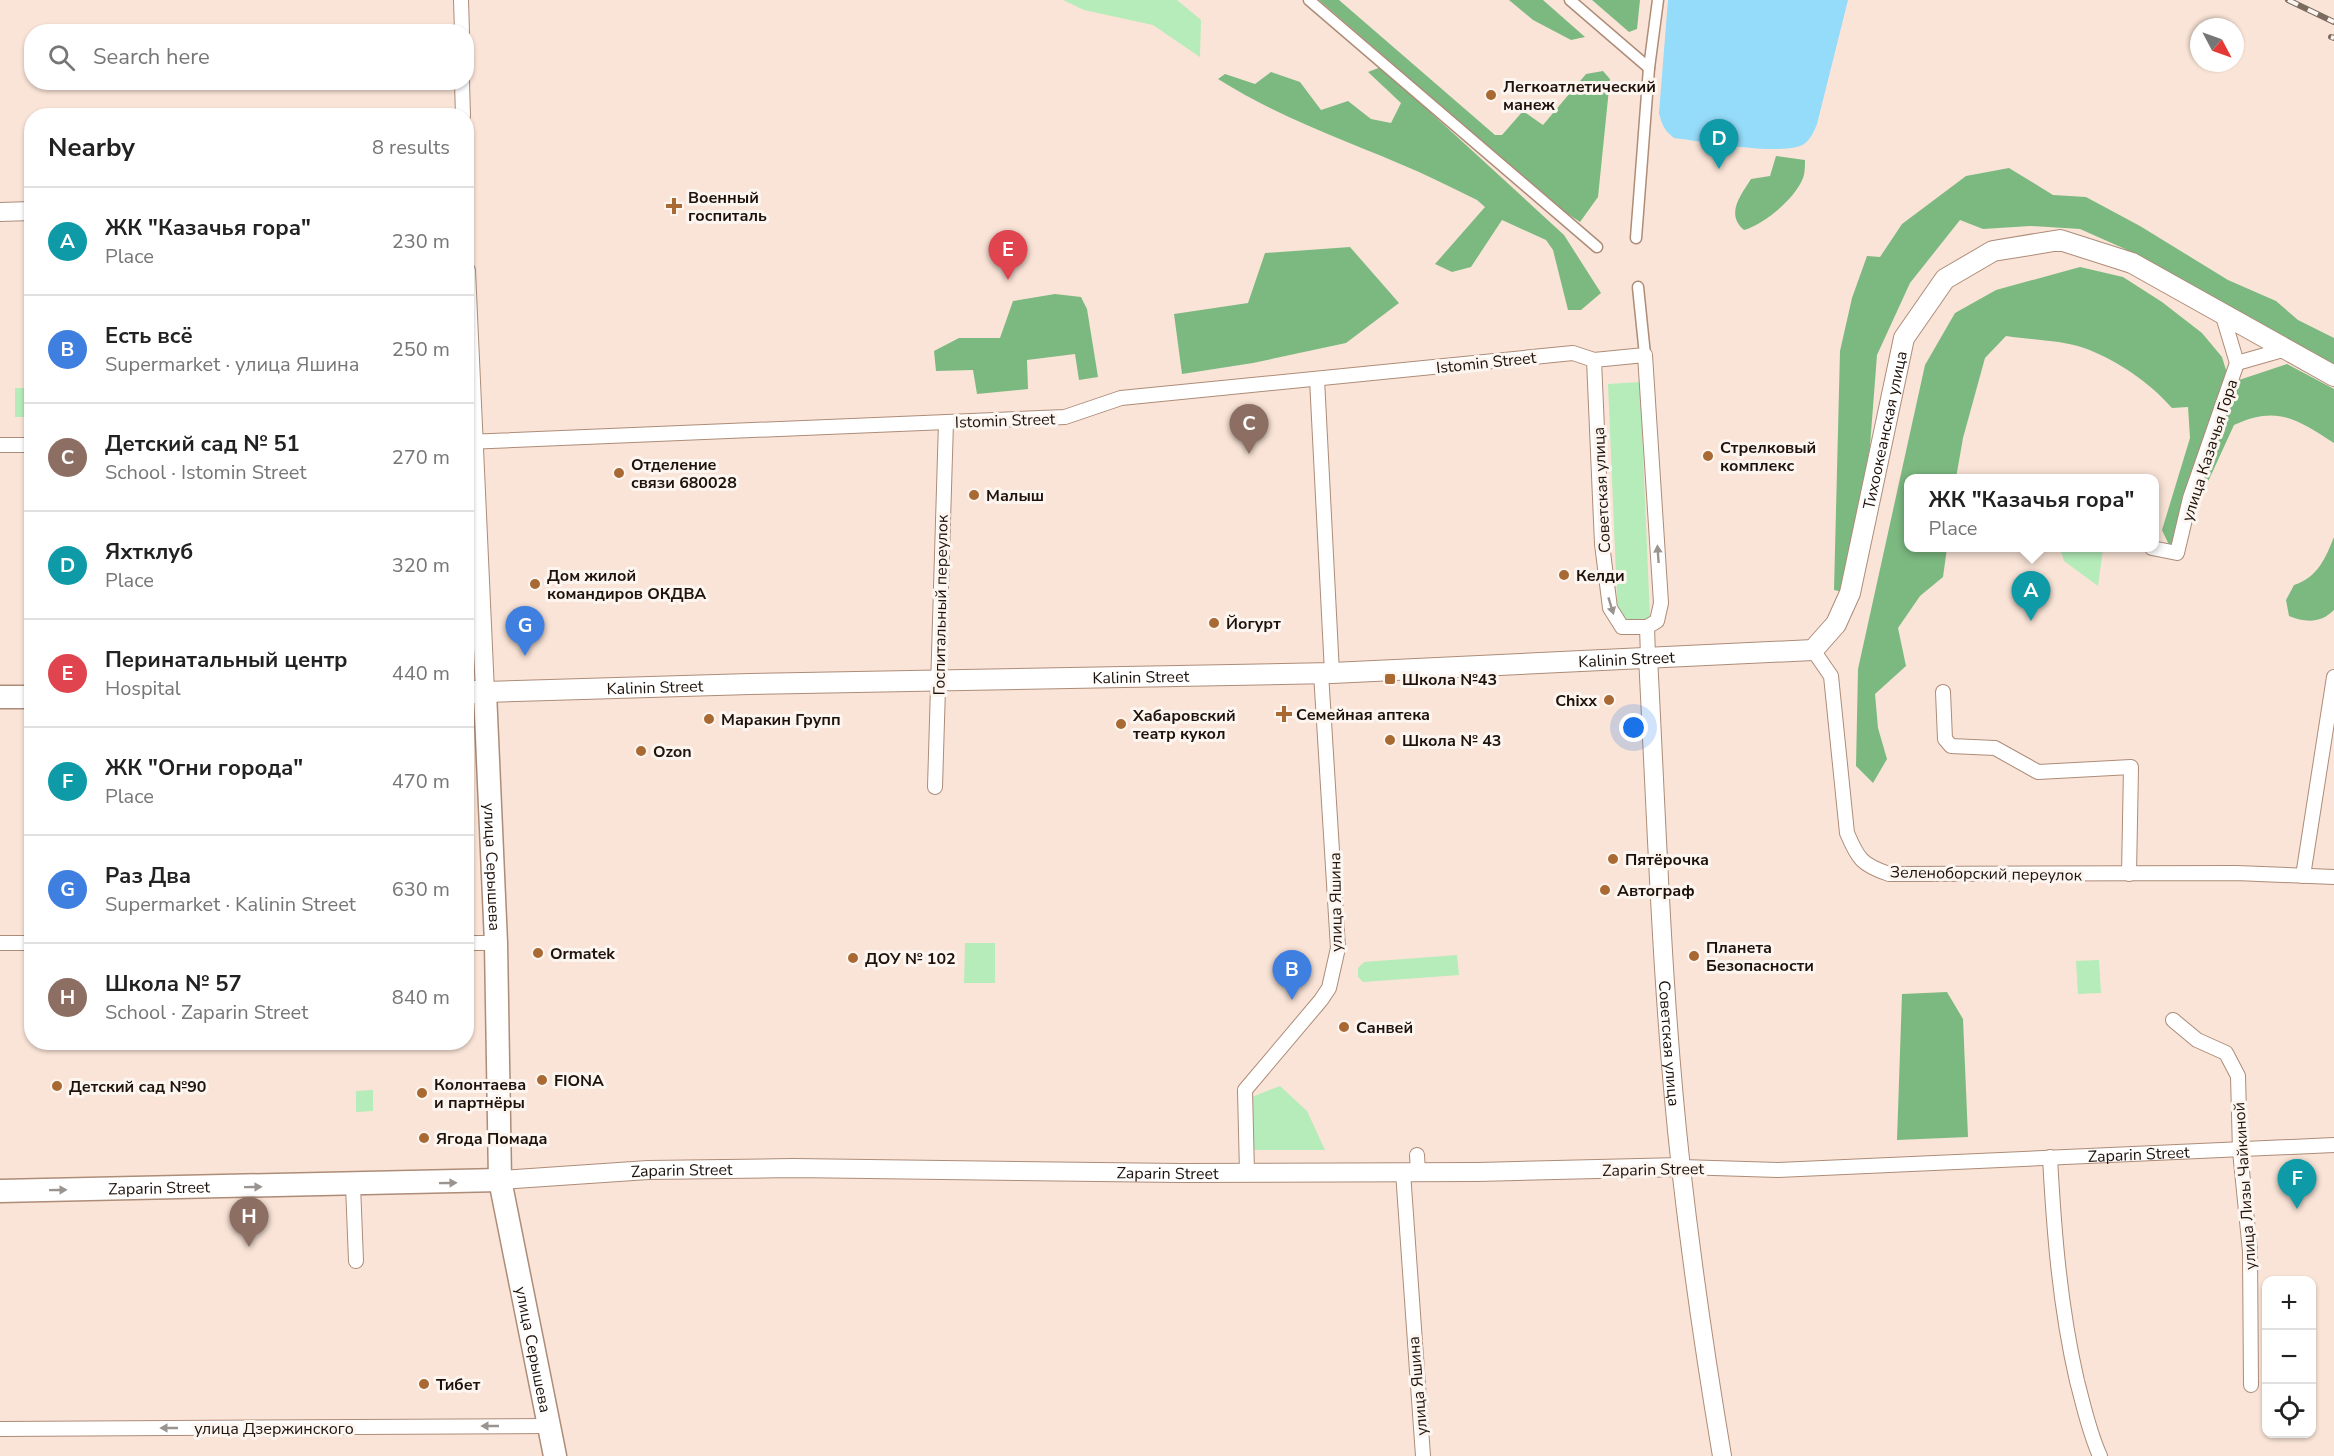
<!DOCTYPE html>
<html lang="en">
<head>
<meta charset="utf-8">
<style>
	body { margin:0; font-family:"Nunito Sans",sans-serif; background:#f2f2f2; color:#222 }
	.controls { position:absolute; right:18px; bottom:18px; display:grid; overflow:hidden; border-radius:12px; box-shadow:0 2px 4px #0004 }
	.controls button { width:54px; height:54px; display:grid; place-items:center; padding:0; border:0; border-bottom:2px solid #e0e0e0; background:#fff; color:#222; font:30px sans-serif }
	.compass { position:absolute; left:2190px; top:18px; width:54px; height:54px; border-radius:50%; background:#fff; box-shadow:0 2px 4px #0004; rotate:131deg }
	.you { position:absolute; left:1634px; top:728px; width:21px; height:21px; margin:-15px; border:4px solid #fff; border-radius:50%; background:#1a73e8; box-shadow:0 0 0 9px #1a73e833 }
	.badge { display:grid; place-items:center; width:39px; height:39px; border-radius:50%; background:#a96932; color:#fff; font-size:20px; font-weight:700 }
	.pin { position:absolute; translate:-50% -50px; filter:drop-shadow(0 2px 3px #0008) }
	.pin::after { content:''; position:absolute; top:32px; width:21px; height:18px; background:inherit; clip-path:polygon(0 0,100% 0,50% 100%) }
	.popup { position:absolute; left:1904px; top:474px; width:255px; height:78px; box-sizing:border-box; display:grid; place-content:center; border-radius:12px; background:#fff; filter:drop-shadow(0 2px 4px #0005); font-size:20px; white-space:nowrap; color:#767676 }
	.popup b { font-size:22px; color:#222 }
	.popup::after { content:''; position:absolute; left:50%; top:100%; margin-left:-12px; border:12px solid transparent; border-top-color:#fff }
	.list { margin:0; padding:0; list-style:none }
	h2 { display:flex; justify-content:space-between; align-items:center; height:78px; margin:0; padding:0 24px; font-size:26px }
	h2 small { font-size:20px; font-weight:400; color:#767676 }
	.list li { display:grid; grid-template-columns:39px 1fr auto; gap:18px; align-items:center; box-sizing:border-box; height:108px; padding:0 24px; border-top:2px solid #e0e0e0 }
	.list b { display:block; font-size:22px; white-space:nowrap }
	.list p { margin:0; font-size:20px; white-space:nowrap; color:#767676 }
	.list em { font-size:20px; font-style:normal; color:#767676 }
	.icon { flex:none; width:33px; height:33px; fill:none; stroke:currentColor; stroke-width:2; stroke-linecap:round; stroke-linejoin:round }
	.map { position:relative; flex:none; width:2334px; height:1456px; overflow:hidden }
	.search { position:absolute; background:#fff; box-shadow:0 2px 4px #0004; left:24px; top:24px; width:450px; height:66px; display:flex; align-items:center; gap:15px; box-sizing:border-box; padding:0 21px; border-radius:24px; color:#767676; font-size:22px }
	.panel { position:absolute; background:#fff; box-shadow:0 2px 4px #0004; left:24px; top:108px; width:450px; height:942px; border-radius:24px }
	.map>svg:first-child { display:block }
	.green { fill:#b5ecb9 }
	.forest { fill:#7cb981 }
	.water { fill:#95dbfa }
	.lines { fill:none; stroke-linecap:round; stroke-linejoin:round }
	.pedestrian-casing { stroke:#ad8c78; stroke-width:13 }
	.minor-casing { stroke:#ad8c78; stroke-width:16 }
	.tertiary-casing { stroke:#ad8c78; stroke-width:20 }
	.secondary-casing { stroke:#ad8c78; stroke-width:22 }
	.primary-casing { stroke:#ad8c78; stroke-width:25 }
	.pedestrian { stroke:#fff; stroke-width:10 }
	.minor { stroke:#fff; stroke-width:14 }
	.tertiary { stroke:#fff; stroke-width:18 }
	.secondary { stroke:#fff; stroke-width:20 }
	.primary { stroke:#fff; stroke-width:22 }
	.rail-casing { stroke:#7a6a60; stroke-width:6 }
	.rail { stroke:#fcf5f0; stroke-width:4; stroke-dasharray:11; stroke-linecap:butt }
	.oneway { fill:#9a9491 }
	.poi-dot { fill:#a96932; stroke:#fcf5f0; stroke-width:2 }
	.labels { text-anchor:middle; stroke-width:6; stroke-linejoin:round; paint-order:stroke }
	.poi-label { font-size:16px; font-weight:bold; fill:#1e120a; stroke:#fcf5f0; text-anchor:start }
	.street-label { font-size:16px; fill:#1e120a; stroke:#fcf5f0 }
</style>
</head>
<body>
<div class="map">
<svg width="2334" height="1456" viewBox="0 0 2334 1456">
	<rect width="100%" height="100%" fill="#fae4d7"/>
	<!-- green -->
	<g class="green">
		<polygon points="1063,0 1177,0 1201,20 1200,57 1153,25 1084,10"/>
		<polygon points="1640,382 1650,619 1618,621 1608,384"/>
		<rect x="15" y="388" width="16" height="29"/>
		<polygon points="2060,548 2103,549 2098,586 2064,561"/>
		<polygon points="965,943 995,943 995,983 964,983"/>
		<polygon points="1457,955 1459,975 1363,982 1358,977 1358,968 1364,962"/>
		<polygon points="2099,960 2101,993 2078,994 2076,961"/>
		<polygon points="1280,1086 1307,1111 1325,1150 1250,1150 1249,1098"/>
		<polygon points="373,1090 373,1111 356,1112 356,1091"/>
	</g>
	<!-- forest -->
	<g class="forest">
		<polygon points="1319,0 1339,0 1495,135 1502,135 1523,111 1543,125 1586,74 1603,71 1610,79 1598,197 1580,222 1559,208"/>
		<polygon points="1509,0 1543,0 1585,37 1571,40 1533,20"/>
		<polygon points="1592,0 1640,0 1637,29 1629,32"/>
		<path d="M 1381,67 L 1564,235 L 1601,293 L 1581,310 L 1568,310 L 1553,250 L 1546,240 L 1502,220 L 1471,267 L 1452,272 L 1435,264 L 1485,207 L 1477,200 C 1458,191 1439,181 1419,172 C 1351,142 1281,119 1218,79 L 1225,74 L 1255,84 L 1271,72 L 1300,82 L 1321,110 L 1348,101 L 1371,119 L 1391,123 L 1401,103 L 1368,72 Z"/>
		<path d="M 1776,156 L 1805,160 C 1805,165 1805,173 1803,178 C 1795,199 1764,224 1744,230 C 1725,214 1741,195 1751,179 L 1770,176 Z"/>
		<polygon points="2009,168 2053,195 2086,197 2140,226 2228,280 2276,301 2298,320 2334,338 2334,365 2244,320 2125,249 2080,229 2030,226 1983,229 1960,220 1910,283 1877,355 1870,446 1843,592 1834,590 1840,351 1852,298 1867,256 1880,257 1902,224 1966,176"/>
		<polygon points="1350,247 1399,303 1346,343 1253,363 1182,374 1174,314 1248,303 1265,253"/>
		<path d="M 2080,267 L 2123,277 L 2162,302 L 2202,333 L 2222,357 L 2230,383 L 2287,364 L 2334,389 L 2334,443 C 2297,419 2277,405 2234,425 L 2184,534 L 2169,545 L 2162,530 L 2190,438 L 2188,407 L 2172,408 C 2149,382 2117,360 2084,348 C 2060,340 2031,340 2006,336 L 1985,358 L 1963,438 L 1956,478 L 1908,478 L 1908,548 L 1947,548 L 1943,577 L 1920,596 L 1898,628 L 1906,666 L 1875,694 L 1878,728 L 1887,759 L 1873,783 L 1856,766 L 1858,669 L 1925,365 L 1955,313 L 1996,290 Z"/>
		<polygon points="1055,294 1081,297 1087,309 1098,377 1079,380 1075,354 1027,360 1028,389 977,394 973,370 936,371 934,351 959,338 1000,338 1013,301"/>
		<path d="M 2334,537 L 2334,610 C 2321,623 2306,623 2289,616 L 2286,600 L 2294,585 C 2318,577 2325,559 2334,537 Z"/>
		<polygon points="1947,992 1963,1019 1968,1137 1897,1140 1902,994"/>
	</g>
	<!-- water -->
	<path class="water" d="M 1668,0 L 1848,0 L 1817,124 C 1814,131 1811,139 1804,144 C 1783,157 1701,141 1674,138 C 1664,130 1662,125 1659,113 Z"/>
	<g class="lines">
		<defs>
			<g id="pedestrian">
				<polyline points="1309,0 1597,247"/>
				<polyline points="1570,0 1649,68"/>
				<polyline points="1636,238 1649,68 1658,0"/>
				<polyline points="1638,287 1645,355"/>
			</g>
			<g id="minor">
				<polyline points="461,0 462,32"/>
				<polyline points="462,82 463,116"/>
				<polyline points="2237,363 2286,349"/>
				<polyline points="1317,379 1332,673"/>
				<polyline points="466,442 1065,417 1121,398 1573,353 1594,360 1645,355 1661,603 1657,621 1647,627 1622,627 1610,608 1602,544 1594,360"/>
				<polyline points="0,445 32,445"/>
				<polyline points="2152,548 2177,553 2190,498 2237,363 2222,313"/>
				<polyline points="1647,627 1648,657"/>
				<path d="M 1813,650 L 1831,676 L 1847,833 C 1858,859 1862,865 1889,874 L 2236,873 L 2334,877"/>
				<polyline points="1943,692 1945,739 1951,746 1995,748 2038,772 2131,767 2129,874"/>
				<polyline points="935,787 946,422"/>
				<polyline points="2303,876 2334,677"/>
				<polyline points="0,943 32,943"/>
				<polyline points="466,943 496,943"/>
				<polyline points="2173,1020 2197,1040 2226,1053 2238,1076 2240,1151 2250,1251 2251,1385"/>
				<polyline points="1417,1155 1418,1172"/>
				<path d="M 2050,1157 C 2054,1233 2060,1307 2077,1381 C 2084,1407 2089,1432 2100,1456"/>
				<path id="s1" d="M 1681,1167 L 1778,1170 L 2334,1145"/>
				<polyline points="1403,1172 1423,1456"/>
				<polyline points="1247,1173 1245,1090 1321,1000 1329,988 1338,948 1321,673"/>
				<polyline points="353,1185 356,1261"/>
				<polyline points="0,1429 548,1426"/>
			</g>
			<g id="tertiary">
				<polyline points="0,212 32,211"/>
				<polyline points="466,271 485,692"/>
				<path id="s2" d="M 1648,657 C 1657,827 1662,999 1681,1168 C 1692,1265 1706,1361 1722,1456"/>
				<path id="s3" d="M 500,1180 L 648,1170 L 793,1168 L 1180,1173 L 1478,1172 L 1681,1167"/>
			</g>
			<g id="secondary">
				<path id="s4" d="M 485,692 L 750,684 L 1332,673 L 1813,650 L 1836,624 L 1850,593 L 1904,338 L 1945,279 L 1993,251 L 2060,240 L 2132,263 L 2334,376"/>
			</g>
			<g id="primary">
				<path id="s5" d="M 466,692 L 485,692 L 496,943 L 500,1180 L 555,1456"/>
				<polyline points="0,697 32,697"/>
				<path id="s6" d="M 0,1191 L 500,1180"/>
			</g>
		</defs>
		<!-- pedestrian casing -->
		<use href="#pedestrian" class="pedestrian-casing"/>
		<!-- minor casing -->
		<use href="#minor" class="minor-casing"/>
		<!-- tertiary casing -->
		<use href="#tertiary" class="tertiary-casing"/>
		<!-- secondary casing -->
		<use href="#secondary" class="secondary-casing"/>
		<!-- primary casing -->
		<use href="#primary" class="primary-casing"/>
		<!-- pedestrian -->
		<use href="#pedestrian" class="pedestrian"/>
		<!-- minor -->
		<use href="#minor" class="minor"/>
		<!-- tertiary -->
		<use href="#tertiary" class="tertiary"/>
		<!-- secondary -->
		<use href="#secondary" class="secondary"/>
		<!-- primary -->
		<use href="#primary" class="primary"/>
		<defs>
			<g id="rail">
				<polyline points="2288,0 2334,22"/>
				<polyline points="2331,37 2334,38"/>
			</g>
		</defs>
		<!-- rail casing -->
		<use href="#rail" class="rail-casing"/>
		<!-- rail -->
		<use href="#rail" class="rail"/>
	</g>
	<!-- one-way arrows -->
	<defs><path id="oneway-solid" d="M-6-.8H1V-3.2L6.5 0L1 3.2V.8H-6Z" transform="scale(1.5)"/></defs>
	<g class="oneway">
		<use href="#oneway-solid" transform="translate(1658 554) rotate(-94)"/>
		<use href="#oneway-solid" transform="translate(1611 606) rotate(73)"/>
		<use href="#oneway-solid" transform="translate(448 1183) rotate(-1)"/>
		<use href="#oneway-solid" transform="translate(253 1187) rotate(-1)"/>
		<use href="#oneway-solid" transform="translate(58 1190) rotate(-1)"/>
		<use href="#oneway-solid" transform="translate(490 1426) rotate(180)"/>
		<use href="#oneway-solid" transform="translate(169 1428) rotate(180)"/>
	</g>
	<!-- markers -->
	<g class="poi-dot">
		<circle cx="1491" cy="95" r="6"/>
		<path d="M671 197h6v6h6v6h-6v6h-6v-6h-6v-6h6z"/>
		<circle cx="1708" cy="456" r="6"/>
		<circle cx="619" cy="473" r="6"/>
		<circle cx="974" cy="495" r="6"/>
		<circle cx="1564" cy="575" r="6"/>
		<circle cx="535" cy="584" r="6"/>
		<circle cx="1214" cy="623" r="6"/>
		<rect x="1384" y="673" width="12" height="12" rx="3"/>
		<circle cx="1609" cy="700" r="6"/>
		<path d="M1281 705h6v6h6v6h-6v6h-6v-6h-6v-6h6z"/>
		<circle cx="709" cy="719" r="6"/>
		<circle cx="1121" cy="724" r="6"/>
		<circle cx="1390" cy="740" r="6"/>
		<circle cx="641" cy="751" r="6"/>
		<circle cx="1613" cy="859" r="6"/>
		<circle cx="1605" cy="890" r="6"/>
		<circle cx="538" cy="953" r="6"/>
		<circle cx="1694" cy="956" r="6"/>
		<circle cx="853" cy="958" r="6"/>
		<circle cx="1344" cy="1027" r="6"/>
		<circle cx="542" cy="1080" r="6"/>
		<circle cx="57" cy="1086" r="6"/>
		<circle cx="422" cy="1093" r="6"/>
		<circle cx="424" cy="1138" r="6"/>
		<circle cx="424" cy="1384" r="6"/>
	</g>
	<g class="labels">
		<!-- poi labels -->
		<g class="poi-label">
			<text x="1503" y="92">Легкоатлетический<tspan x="1503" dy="18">манеж</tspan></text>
			<text x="688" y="203">Военный<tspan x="688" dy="18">госпиталь</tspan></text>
			<text x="1720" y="453">Стрелковый<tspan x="1720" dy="18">комплекс</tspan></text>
			<text x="631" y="470">Отделение<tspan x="631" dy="18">связи 680028</tspan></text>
			<text x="986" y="501">Малыш</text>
			<text x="547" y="581">Дом жилой<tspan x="547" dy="18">командиров ОКДВА</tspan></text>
			<text x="1576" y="581">Келди</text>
			<text x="1226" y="629">Йогурт</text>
			<text x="1402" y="685">Школа №43</text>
			<text x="1597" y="706" text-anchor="end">Chixx</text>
			<text x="1296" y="720">Семейная аптека</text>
			<text x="1133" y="721">Хабаровский<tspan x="1133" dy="18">театр кукол</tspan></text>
			<text x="721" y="725">Маракин Групп</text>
			<text x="1402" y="746">Школа № 43</text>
			<text x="653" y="757">Ozon</text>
			<text x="1625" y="865">Пятёрочка</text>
			<text x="1617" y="896">Автограф</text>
			<text x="1706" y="953">Планета<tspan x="1706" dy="18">Безопасности</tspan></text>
			<text x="550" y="959">Ormatek</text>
			<text x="865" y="964">ДОУ № 102</text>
			<text x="1356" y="1033">Санвей</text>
			<text x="554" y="1086">FIONA</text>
			<text x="434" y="1090">Колонтаева<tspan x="434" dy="18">и партнёры</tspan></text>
			<text x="69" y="1092">Детский сад №90</text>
			<text x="436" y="1144">Ягода Помада</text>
			<text x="436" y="1390">Тибет</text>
		</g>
		<!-- street labels -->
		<g class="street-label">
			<text transform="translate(1486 362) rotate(-6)" y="6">Istomin Street</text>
			<text transform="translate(1005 420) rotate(-2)" y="6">Istomin Street</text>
			<text dy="6" stroke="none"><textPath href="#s4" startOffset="1564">Тихоокеанская улица</textPath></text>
			<text transform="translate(2209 450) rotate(-72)" y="6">улица Казачья Гора</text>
			<text transform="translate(1601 490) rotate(-93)" y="6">Советская улица</text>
			<text transform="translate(940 605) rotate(-89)" y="6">Госпитальный переулок</text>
			<text dy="6" stroke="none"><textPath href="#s4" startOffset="1142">Kalinin Street</textPath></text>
			<text dy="6" stroke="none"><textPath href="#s4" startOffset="656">Kalinin Street</textPath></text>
			<text dy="6" stroke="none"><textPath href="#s4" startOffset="170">Kalinin Street</textPath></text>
			<text dy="6" stroke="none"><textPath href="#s5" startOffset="194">улица Серышева</textPath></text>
			<text transform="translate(1986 873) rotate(1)" y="6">Зеленоборский переулок</text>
			<text transform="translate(1335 902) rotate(-91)" y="6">улица Яшина</text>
			<text dy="6" stroke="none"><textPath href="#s2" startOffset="387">Советская улица</textPath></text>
			<text dy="6" stroke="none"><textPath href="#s1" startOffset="458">Zaparin Street</textPath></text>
			<text transform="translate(1653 1169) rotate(-1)" y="6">Zaparin Street</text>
			<text dy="6" stroke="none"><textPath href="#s3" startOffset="182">Zaparin Street</textPath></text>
			<text dy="6" stroke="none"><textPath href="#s3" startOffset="668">Zaparin Street</textPath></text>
			<text transform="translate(2244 1186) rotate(-94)" y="6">улица Лизы Чайкиной</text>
			<text dy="6" stroke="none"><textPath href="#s6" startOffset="159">Zaparin Street</textPath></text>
			<text dy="6" stroke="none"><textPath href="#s5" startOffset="680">улица Серышева</textPath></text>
			<text transform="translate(1417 1386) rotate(-95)" y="6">улица Яшина</text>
			<text x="274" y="1434">улица Дзержинского</text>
		</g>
	</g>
</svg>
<div class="controls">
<button>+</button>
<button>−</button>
<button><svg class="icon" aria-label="locate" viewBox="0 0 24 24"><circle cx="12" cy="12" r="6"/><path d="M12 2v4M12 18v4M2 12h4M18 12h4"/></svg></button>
</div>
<svg class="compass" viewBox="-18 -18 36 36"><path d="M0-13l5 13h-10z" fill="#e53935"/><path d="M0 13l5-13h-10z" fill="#767676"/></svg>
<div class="you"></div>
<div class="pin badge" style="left:2031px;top:621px;background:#0f9aa8">A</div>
<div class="popup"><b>ЖК &quot;Казачья гора&quot;</b>Place</div>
<div class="pin badge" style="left:1292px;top:1000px;background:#3f7fe0">B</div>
<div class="pin badge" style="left:1249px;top:454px;background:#8d6e63">C</div>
<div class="pin badge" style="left:1719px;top:169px;background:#0f9aa8">D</div>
<div class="pin badge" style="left:1008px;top:280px;background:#e0444e">E</div>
<div class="pin badge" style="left:2297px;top:1209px;background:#0f9aa8">F</div>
<div class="pin badge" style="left:525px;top:656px;background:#3f7fe0">G</div>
<div class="pin badge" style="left:249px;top:1247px;background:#8d6e63">H</div>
<div class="search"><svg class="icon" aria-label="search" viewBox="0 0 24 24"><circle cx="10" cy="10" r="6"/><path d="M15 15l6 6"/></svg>Search here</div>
<section class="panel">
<h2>Nearby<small>8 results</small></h2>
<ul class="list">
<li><span class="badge" style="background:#0f9aa8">A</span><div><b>ЖК &quot;Казачья гора&quot;</b><p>Place</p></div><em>230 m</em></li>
<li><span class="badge" style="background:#3f7fe0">B</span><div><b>Есть всё</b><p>Supermarket · улица Яшина</p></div><em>250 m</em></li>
<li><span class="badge" style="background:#8d6e63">C</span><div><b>Детский сад № 51</b><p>School · Istomin Street</p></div><em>270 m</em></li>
<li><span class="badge" style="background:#0f9aa8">D</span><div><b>Яхтклуб</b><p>Place</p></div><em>320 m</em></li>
<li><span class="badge" style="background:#e0444e">E</span><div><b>Перинатальный центр</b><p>Hospital</p></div><em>440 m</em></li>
<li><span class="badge" style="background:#0f9aa8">F</span><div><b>ЖК &quot;Огни города&quot;</b><p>Place</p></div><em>470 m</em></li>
<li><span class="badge" style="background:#3f7fe0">G</span><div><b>Раз Два</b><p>Supermarket · Kalinin Street</p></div><em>630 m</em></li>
<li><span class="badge" style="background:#8d6e63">H</span><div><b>Школа № 57</b><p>School · Zaparin Street</p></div><em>840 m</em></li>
</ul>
</section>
</div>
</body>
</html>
